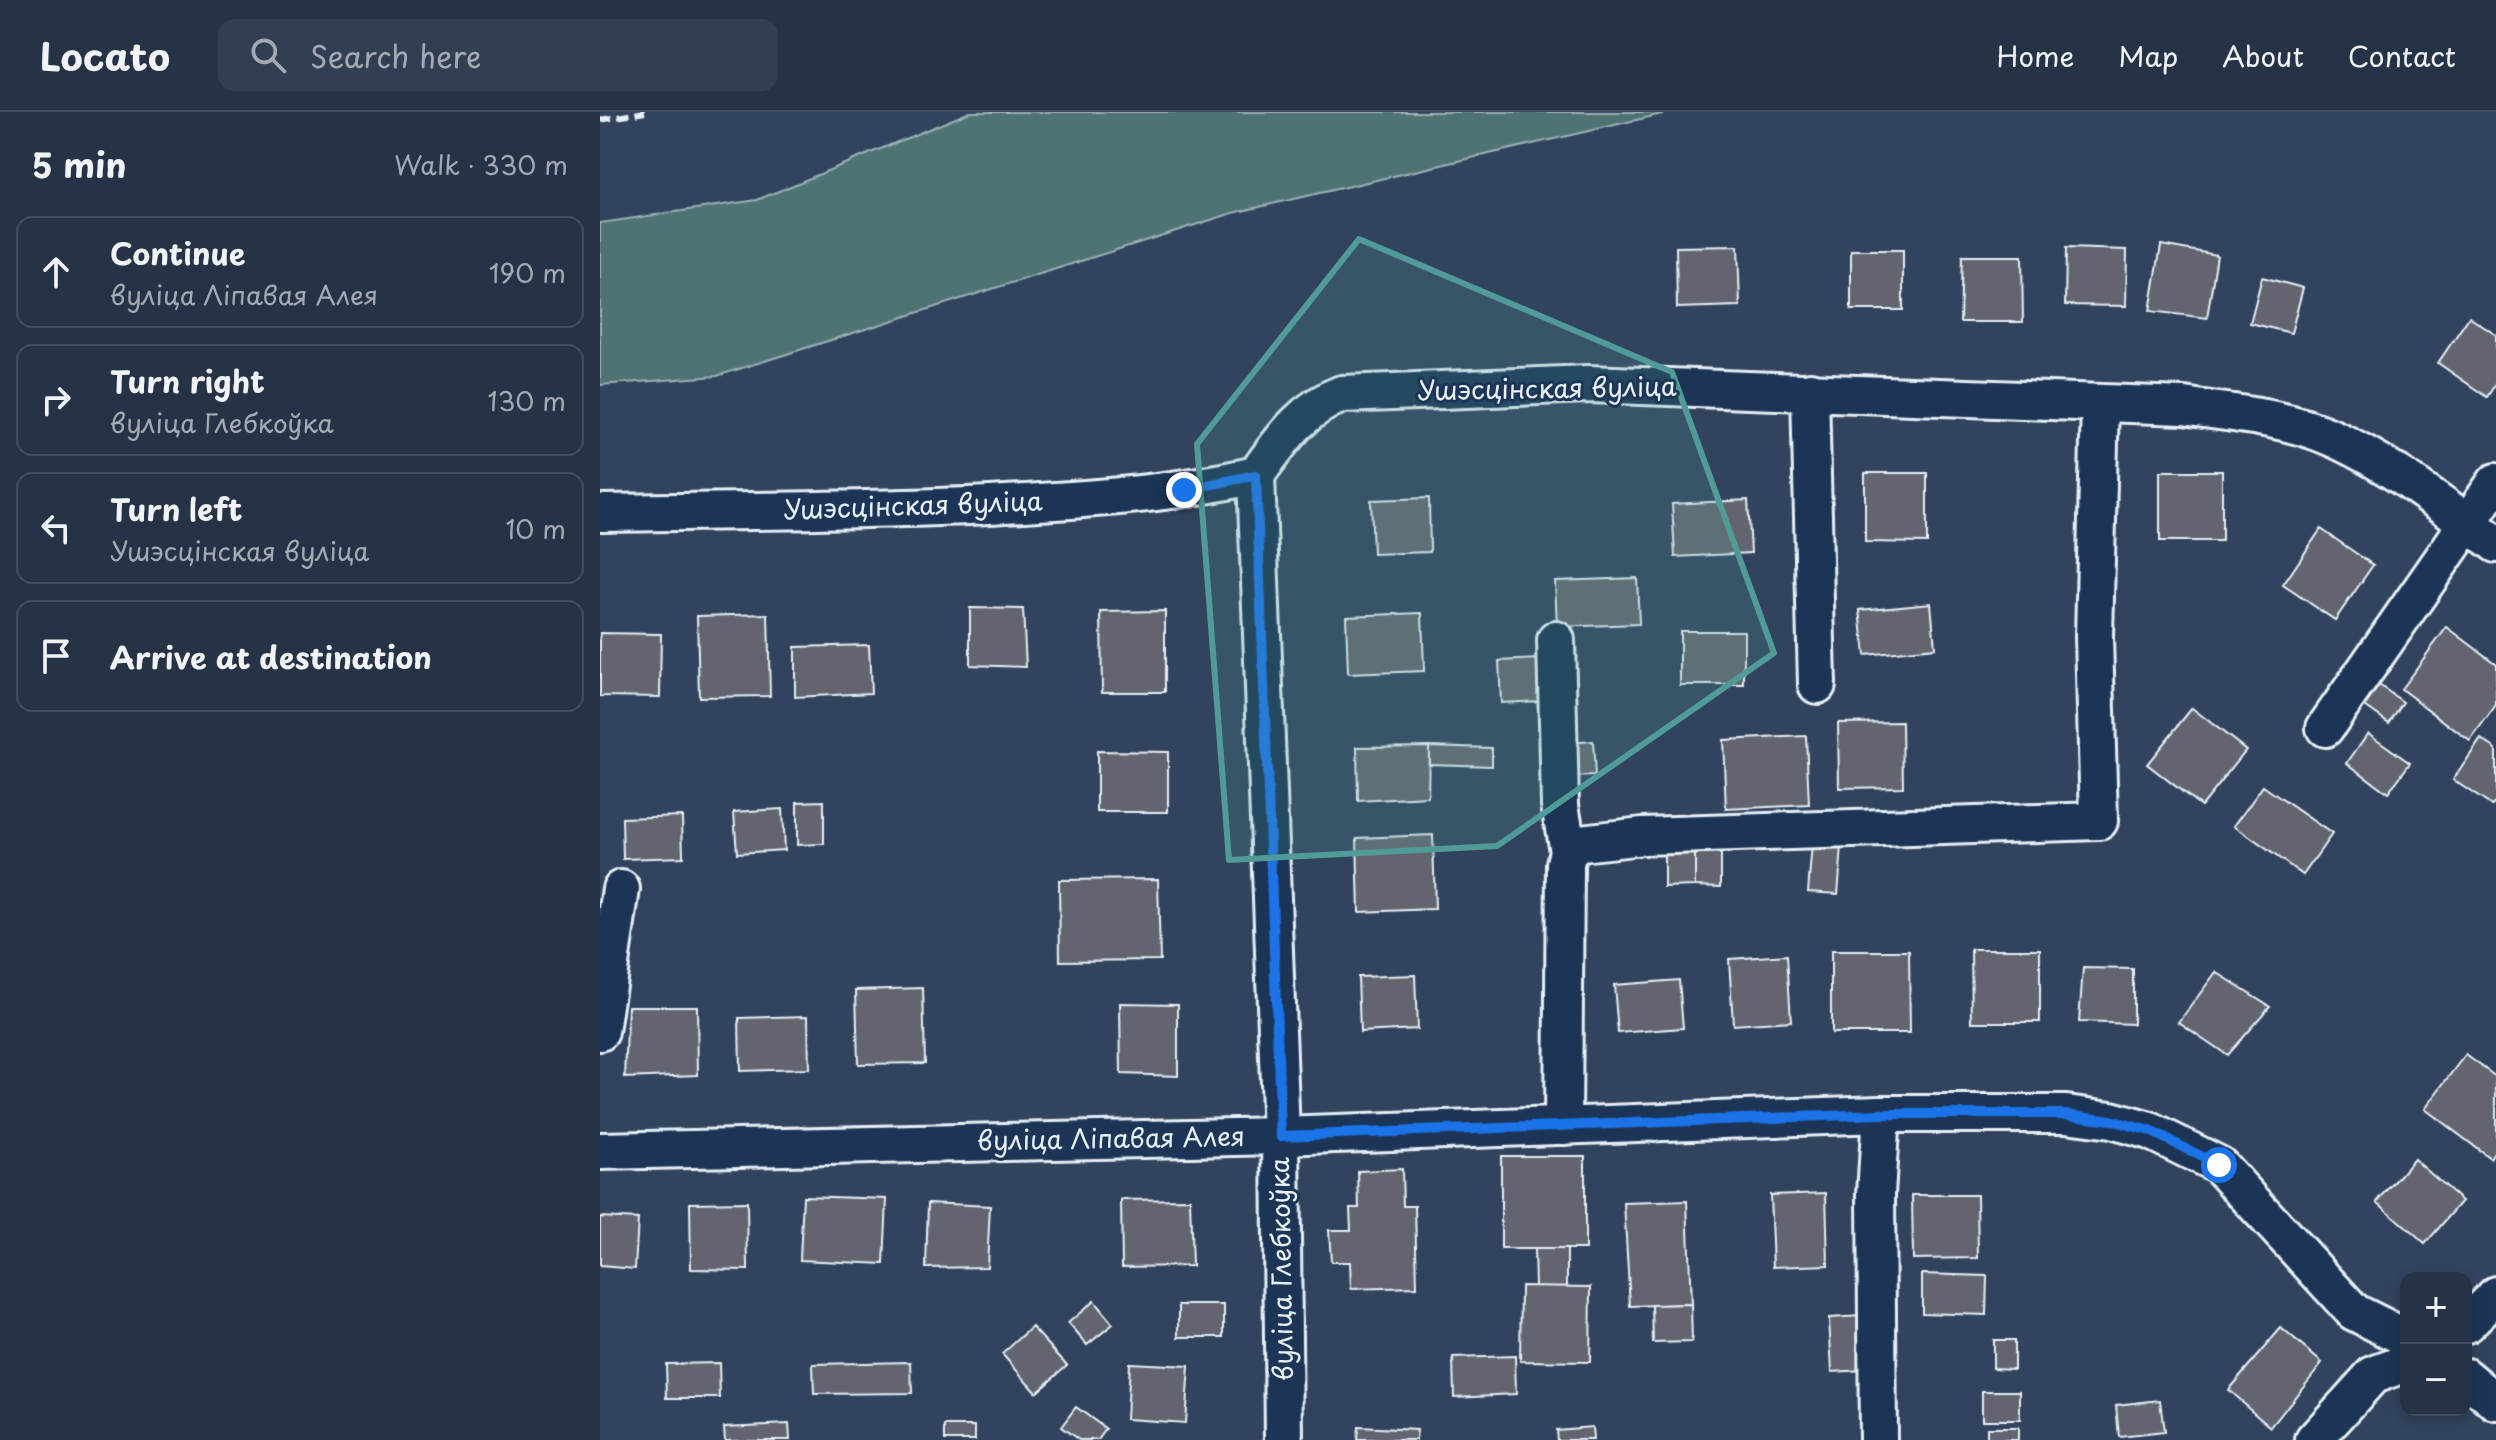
<!DOCTYPE html>
<html lang="en">
<head>
<meta charset="utf-8">
<style>
	body { margin:0; font-family:"Playpen Sans",sans-serif; background:#323e51; color:#f1f3f6 }
	.controls { position:absolute; right:24px; bottom:24px; display:grid; overflow:hidden; border-radius:16px; box-shadow:0 4px 12px #0003 }
	.controls button { width:72px; height:72px; display:grid; place-items:center; padding:0; border:0; border-bottom:2px solid #424d5f; background:#263246; color:#f1f3f6; font:40px sans-serif }
	.stop { position:absolute; width:24px; height:24px; margin:-18px; border:6px solid #1a73e8; border-radius:50%; background:#fff }
	.stop.end { background:#1a73e8; border-color:#fff; box-shadow:0 2px 8px #0008 }
	.list { margin:0; padding:0; list-style:none }
	h2 { display:flex; justify-content:space-between; align-items:center; height:104px; margin:0; padding:0 32px; font-size:34px }
	h2 small { font-size:26px; font-weight:400; color:#a4aab3 }
	.list li { display:grid; grid-template-columns:52px 1fr auto; gap:24px; align-items:center; box-sizing:border-box; height:112px; margin:0 16px 16px; padding:0 16px; border:2px solid #424d5f; border-radius:16px }
	.list b { display:block; font-size:30px; white-space:nowrap }
	.list p { margin:0; font-size:26px; white-space:nowrap; color:#a4aab3 }
	.list em { font-size:26px; font-style:normal; color:#a4aab3 }
	.icon { flex:none; width:44px; height:44px; fill:none; stroke:currentColor; stroke-width:2; stroke-linecap:round; stroke-linejoin:round }
	.map { position:relative; flex:none; width:1896px; height:1328px; overflow:hidden }
	header { display:flex; align-items:center; gap:48px; box-sizing:border-box; height:112px; padding:0 40px; background:#263246; border-bottom:2px solid #424d5f }
	header strong { font-size:38px }
	nav { display:flex; gap:44px; margin-inline-start:auto; font-size:28px }
	.search { width:560px; height:72px; background:#323e51; display:flex; align-items:center; gap:20px; box-sizing:border-box; padding:0 28px; border-radius:16px; color:#a4aab3; font-size:30px }
	main { display:flex }
	aside { flex:1; background:#263246 }
	.map>svg:first-child { display:block }
	.green { fill:#507373; stroke:#9cb2b6; stroke-width:2 }
	.building { fill:#64656e; stroke:#e8f1f8; stroke-width:2 }
	.lines { fill:none; stroke-linecap:round; stroke-linejoin:round }
	.minor-casing { stroke:#e8f1f8; stroke-width:42 }
	.minor { stroke:#1d3557; stroke-width:36 }
	.rail { stroke:#e8f1f8; stroke-width:6; stroke-dasharray:12 6; stroke-linecap:butt }
	.route { stroke:#1a73e8; stroke-width:10 }
	.marked { fill:#509b97; fill-opacity:0.2; stroke:#509b97; stroke-width:6; stroke-linejoin:round }
	.labels { text-anchor:middle; stroke-width:6; stroke-linejoin:round; paint-order:stroke }
	.street-label { font-size:26px; fill:#e8f1f8; stroke:#1d3557 }
</style>
</head>
<body>
<header>
<strong>Locato</strong>
<div class="search"><svg class="icon" aria-label="search" viewBox="0 0 24 24"><circle cx="10" cy="10" r="6"/><path d="M15 15l6 6"/></svg>Search here</div>
<nav><a>Home</a><a>Map</a><a>About</a><a>Contact</a></nav>
</header>
<main>
<aside>
<h2>5 min<small>Walk · 330 m</small></h2>
<ul class="list">
<li><svg class="icon" aria-label="ahead" viewBox="0 0 24 24"><path d="M12 20V5M6 11l6-6 6 6"/></svg><div><b>Continue</b><p>вуліца Ліпавая Алея</p></div><em>190 m</em></li>
<li><svg class="icon" aria-label="right" viewBox="0 0 24 24"><path d="M7 20v-9h11M14 6l5 5-5 5"/></svg><div><b>Turn right</b><p>вуліца Глебкоўка</p></div><em>130 m</em></li>
<li><svg class="icon" aria-label="left" viewBox="0 0 24 24"><path d="M17 20v-9H6M10 6l-5 5 5 5"/></svg><div><b>Turn left</b><p>Ушэсцінская вуліца</p></div><em>10 m</em></li>
<li><svg class="icon" aria-label="arrive" viewBox="0 0 24 24"><path d="M6 21V4h12l-3 4 3 4H6"/></svg><div><b>Arrive at destination</b></div></li>
</ul>
</aside>
<div class="map">
<svg width="1896" height="1328" viewBox="0 0 1896 1328">
	<rect width="100%" height="100%" fill="#32435e"/>
	<filter id="ink" filterUnits="userSpaceOnUse"><feTurbulence type="fractalNoise" baseFrequency=".0125" numOctaves="2"/><feDisplacementMap in="SourceGraphic" scale="16" xChannelSelector="R" yChannelSelector="G"/><feConvolveMatrix kernelMatrix="1 2 1 2 8 2 1 2 1" color-interpolation-filters="sRGB"/></filter>
	<g filter="url(#ink)">
		<!-- green -->
		<polygon class="green" points="370,0 1071,0 633,101 117,264 0,273 0,111 157,88"/>
		<!-- building -->
		<g class="building">
			<polygon points="1561,133 1617,143 1607,206 1550,199"/>
			<polygon points="1138,134 1140,194 1077,196 1076,135"/>
			<polygon points="1466,136 1527,138 1526,194 1465,193"/>
			<rect x="1251" y="138" width="52" height="60"/>
			<polygon points="1362,144 1422,144 1423,210 1360,210"/>
			<polygon points="1662,165 1703,176 1691,221 1650,211"/>
			<polygon points="1869,205 1896,223 1896,271 1887,285 1838,251"/>
			<rect x="1560" y="359" width="62" height="70"/>
			<polygon points="1265,361 1327,361 1327,431 1265,430"/>
			<polygon points="829,386 830,440 773,442 771,388"/>
			<polygon points="1148,388 1151,441 1075,445 1072,392"/>
			<polygon points="1721,417 1773,453 1735,508 1683,473"/>
			<polygon points="1037,466 1039,512 957,515 955,469"/>
			<polygon points="1331,491 1335,536 1265,543 1260,498"/>
			<polygon points="370,496 423,497 426,555 370,553"/>
			<polygon points="565,499 565,580 502,580 501,500"/>
			<polygon points="822,501 824,559 748,562 746,504"/>
			<polygon points="168,502 170,584 99,585 97,504"/>
			<polygon points="1847,515 1896,552 1896,594 1870,629 1801,577"/>
			<rect x="1080" y="519" width="64" height="54"/>
			<polygon points="0,521 61,522 60,585 0,584"/>
			<polygon points="269,533 271,581 195,585 195,535"/>
			<polygon points="939,547 941,589 901,591 899,549"/>
			<polygon points="1779,573 1803,590 1789,611 1765,594"/>
			<polygon points="1592,596 1646,638 1601,694 1547,652"/>
			<polygon points="1302,610 1303,675 1239,676 1238,611"/>
			<polygon points="1768,621 1810,651 1788,681 1747,651"/>
			<polygon points="1206,624 1209,693 1126,697 1123,628"/>
			<polygon points="1881,627 1896,637 1896,689 1892,694 1853,668"/>
			<polygon points="993,629 995,664 969,665 968,631"/>
			<polygon points="829,634 828,685 758,689 757,635"/>
			<polygon points="829,634 892,636 892,654 829,652"/>
			<polygon points="497,639 568,640 568,700 497,700"/>
			<polygon points="1663,674 1732,722 1703,763 1634,714"/>
			<polygon points="224,689 224,732 197,733 197,690"/>
			<polygon points="182,697 184,738 137,741 134,700"/>
			<polygon points="82,704 83,745 23,747 22,706"/>
			<polygon points="833,723 835,797 759,800 757,726"/>
			<polygon points="1212,732 1242,735 1238,782 1208,780"/>
			<polygon points="1064,733 1095,733 1095,774 1064,775"/>
			<polygon points="1095,733 1121,733 1121,775 1095,774"/>
			<polygon points="558,767 560,848 460,849 459,768"/>
			<polygon points="1371,837 1440,837 1440,910 1372,910"/>
			<polygon points="1231,839 1309,839 1310,921 1231,921"/>
			<polygon points="1187,843 1191,909 1133,913 1129,847"/>
			<polygon points="1483,856 1533,857 1533,912 1479,910"/>
			<polygon points="1616,860 1670,894 1627,943 1579,910"/>
			<polygon points="815,863 817,917 760,920 758,865"/>
			<polygon points="1079,868 1083,916 1018,921 1014,873"/>
			<polygon points="323,876 325,951 258,952 256,878"/>
			<polygon points="520,891 578,892 578,964 521,962"/>
			<polygon points="28,894 97,894 98,963 25,966"/>
			<polygon points="208,904 209,957 140,959 139,906"/>
			<polygon points="1866,943 1896,965 1896,1037 1890,1046 1825,997"/>
			<rect x="901" y="1044" width="84" height="93"/>
			<polygon points="1814,1047 1862,1089 1825,1132 1777,1090"/>
			<polygon points="802,1057 803,1094 815,1094 817,1175 751,1177 750,1150 731,1150 729,1118 751,1118 750,1096 759,1096 758,1059"/>
			<polygon points="1226,1081 1228,1153 1173,1155 1170,1083"/>
			<polygon points="1312,1083 1377,1083 1378,1146 1313,1147"/>
			<polygon points="203,1084 287,1087 284,1152 200,1148"/>
			<polygon points="590,1087 592,1154 522,1155 521,1088"/>
			<polygon points="1087,1089 1091,1192 1030,1194 1024,1091"/>
			<polygon points="147,1090 148,1158 91,1157 90,1091"/>
			<polygon points="328,1091 390,1094 387,1155 326,1156"/>
			<polygon points="0,1105 38,1107 35,1157 0,1154"/>
			<polygon points="934,1137 967,1137 967,1175 935,1175"/>
			<polygon points="1322,1162 1387,1164 1386,1203 1322,1201"/>
			<polygon points="921,1174 991,1175 990,1250 920,1249"/>
			<polygon points="494,1189 513,1212 487,1233 468,1211"/>
			<polygon points="1091,1192 1092,1230 1053,1231 1052,1193"/>
			<rect x="579" y="1193" width="45" height="32"/>
			<polygon points="1262,1204 1264,1258 1232,1260 1229,1206"/>
			<polygon points="432,1215 467,1253 436,1280 402,1242"/>
			<polygon points="1681,1216 1722,1251 1671,1315 1628,1278"/>
			<polygon points="1393,1228 1414,1228 1414,1257 1393,1256"/>
			<polygon points="915,1244 916,1282 854,1285 853,1246"/>
			<polygon points="311,1250 312,1281 214,1282 213,1252"/>
			<polygon points="119,1251 120,1286 67,1286 66,1252"/>
			<polygon points="529,1251 589,1254 585,1311 526,1307"/>
			<rect x="1382" y="1279" width="38" height="29"/>
			<polygon points="1560,1288 1564,1320 1519,1325 1516,1293"/>
			<polygon points="476,1295 506,1317 498,1328 479,1328 461,1315"/>
			<polygon points="189,1312 190,1328 125,1328 124,1315"/>
			<rect x="345" y="1314" width="30" height="14"/>
			<polygon points="758,1315 817,1318 816,1328 757,1328"/>
			<polygon points="992,1315 993,1328 957,1328 956,1318"/>
			<rect x="1387" y="1316" width="31" height="12"/>
		</g>
		<g class="lines">
			<defs>
				<g id="minor">
					<polyline points="1210,279 1217,573"/>
					<polyline points="656,363 681,1024 684,1328"/>
					<path d="M 0,401 C 130,399 260,399 390,393 C 479,388 568,383 656,363 C 681,329 701,297 742,282 L 988,272 L 1584,294 C 1627,301 1671,304 1712,318 C 1772,338 1845,394 1896,432"/>
					<polyline points="956,528 960,693 968,739"/>
					<polyline points="1725,616 1896,370"/>
					<polyline points="0,920 21,777"/>
					<polyline points="963,1014 965,752 968,739 980,731 1043,724 1499,709 1494,525 1500,291"/>
					<polyline points="0,1039 681,1024 1281,1002 1466,1002 1511,1008 1550,1019 1619,1053 1754,1200 1806,1226"/>
					<polyline points="1866,1212 1896,1183"/>
					<polyline points="1866,1265 1896,1290"/>
					<polyline points="1278,1328 1276,1082 1281,1002"/>
					<polyline points="1714,1328 1773,1263 1806,1251"/>
				</g>
			</defs>
			<!-- minor casing -->
			<use href="#minor" class="minor-casing"/>
			<!-- minor -->
			<use href="#minor" class="minor"/>
			<!-- rail -->
			<polyline class="rail" points="0,8 45,0"/>
		</g>
	</g>
	<g class="lines" filter="url(#ink)">
		<!-- route -->
		<polyline class="route" points="584,378 656,363 681,1024 1281,1002 1466,1002 1511,1008 1550,1019 1619,1053"/>
	</g>
	<!-- marked area -->
	<path class="marked" d="M 759,127 L 1072,260 L 1174,541 L 897,734 L 629,748 L 597,332 Z"/>
	<g class="labels">
		<!-- street labels -->
		<g class="street-label">
			<text transform="translate(947 277) rotate(-1)" y="9">Ушэсцінская вуліца</text>
			<text transform="translate(313 394) rotate(-2)" y="9">Ушэсцінская вуліца</text>
			<text transform="translate(511 1027) rotate(-1)" y="9">вуліца Ліпавая Алея</text>
			<text transform="translate(682 1157) rotate(-91)" y="9">вуліца Глебкоўка</text>
		</g>
	</g>
</svg>
<div class="controls">
<button>+</button>
<button>−</button>
</div>
<div class="stop" style="left:1619px;top:1053px"></div>
<div class="stop end" style="left:584px;top:378px"></div>
</div>
</main>
</body>
</html>
